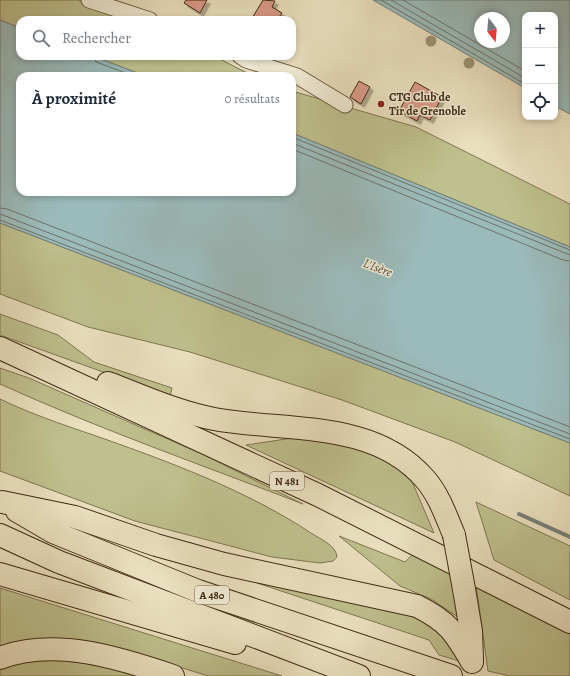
<!DOCTYPE html>
<html lang="fr">
<head>
<meta charset="utf-8">
<style>
	body { margin:0; font-family:Alegreya,serif; background:#f6f6f7; color:#1f2937 }
	.controls { position:absolute; right:12px; top:12px; display:grid; overflow:hidden; border-radius:8px; box-shadow:0 2px 6px #0003 }
	.controls button { width:36px; height:36px; display:grid; place-items:center; padding:0; border:0; border-bottom:1px solid #e0e1e3; background:#fff; color:#1f2937; font:20px sans-serif }
	.compass { position:absolute; left:474px; top:12px; width:36px; height:36px; border-radius:50%; background:#fff; box-shadow:0 2px 6px #0003; rotate:164deg }
	.list { margin:0; padding:0; list-style:none }
	h2 { display:flex; justify-content:space-between; align-items:center; height:52px; margin:0; padding:0 16px; font-size:17px }
	h2 small { font-size:13px; font-weight:400; color:#747a83 }
	.icon { flex:none; width:22px; height:22px; fill:none; stroke:currentColor; stroke-width:2; stroke-linecap:round; stroke-linejoin:round }
	.map { position:relative; flex:none; width:570px; height:676px; overflow:hidden }
	.search { position:absolute; background:#fff; box-shadow:0 2px 6px #0003; left:16px; top:16px; width:280px; height:44px; display:flex; align-items:center; gap:10px; box-sizing:border-box; padding:0 14px; border-radius:12px; color:#747a83; font-size:15px }
	.panel { position:absolute; background:#fff; box-shadow:0 2px 6px #0003; left:16px; top:72px; width:280px; height:124px; border-radius:12px }
	.map>svg:first-child { display:block }
	.green { fill:#bec08d; stroke:#807652 }
	.water { fill:#9bbbbb; stroke:#778179; fill-rule:evenodd }
	.lines { fill:none; stroke-linecap:round; stroke-linejoin:round }
	.shore { stroke:#6e7368; stroke-width:1 }
	.stream { stroke:#778179; stroke-width:4 }
	.building { fill:#da9a87; stroke:#412b16; filter:url(#shadow) }
	.minor-casing { stroke:#6b5840; stroke-width:17 }
	.highway-casing { stroke:#412b16; stroke-width:24 }
	.minor { stroke:#f1ebd5; stroke-width:15 }
	.highway { stroke:#eae0bf; stroke-width:22 }
	.highway-bridge-casing { stroke:#412b16; stroke-width:24; stroke-linecap:butt }
	.highway-bridge { stroke:#eae0bf; stroke-width:22 }
	.tree { fill:#9e9173 }
	.poi-dot { fill:#8f2418; stroke:#f1ebd5; stroke-width:1.5 }
	.labels { text-anchor:middle; stroke-width:3; stroke-linejoin:round; paint-order:stroke }
	.shield { fill:#f1ebd5; stroke:#76654f; stroke-width:1 }
	.shield-label { font-size:11px; font-weight:bold; fill:#412b16 }
	.poi-label { font-size:12px; font-weight:bold; fill:#412b16; stroke:#f1ebd5; text-anchor:start }
	.water-label { font-size:13px; font-style:italic; fill:#584f3f; stroke:#f1ebd5 }
</style>
</head>
<body>
<div class="map">
<svg width="570" height="676" viewBox="0 0 570 676">
	<defs>
		<filter id="shadow"><feDropShadow dx="3.5" dy="3.5" stdDeviation="0" flood-color="#0004"/></filter>
	</defs>
	<rect width="100%" height="100%" fill="#eae0bf"/>
	<filter id="stains"><feTurbulence type="fractalNoise" baseFrequency=".005" numOctaves="4"/><feColorMatrix values="0 0 0 0 .2 0 0 0 0 .09 0 0 0 0 .02 0 0 0 .5 -.17"/></filter>
	<radialGradient id="worn" r=".72"><stop offset=".6" stop-color="#630" stop-opacity="0"/><stop offset="1" stop-color="#630" stop-opacity=".3"/></radialGradient>
	<!-- green -->
	<g class="green">
		<polygon points="0,0 78,0 132,20 20,20 20,28 0,20"/>
		<polygon points="93,56 214,56 253,76 145,76"/>
		<polygon points="292,91 416,127 570,204 570,247 292,133"/>
		<polygon points="0,223 570,443 570,496 455,442 342,400 190,352 88,327 0,294"/>
		<polygon points="0,314 58,335 94,362 172,388 170,396 0,335"/>
		<path d="M 0,368 L 29,378 L 204,455 L 303,504 C 202,465 99,429 0,384 Z"/>
		<path d="M 0,399 C 37,417 77,429 116,443 C 183,467 252,494 311,533 C 320,539 336,545 337,557 L 333,561 L 320,563 L 272,557 L 135,521 L 0,471 Z"/>
		<polygon points="306,436 379,454 411,479 434,533 246,445"/>
		<polygon points="476,502 570,546 570,600 494,560"/>
		<polygon points="339,536 405,562 412,555 451,573 458,617 431,599 400,586"/>
		<polygon points="257,583 388,607 426,618 441,628 459,661 439,655 429,640"/>
		<polygon points="476,585 570,633 570,676 510,676 488,671"/>
		<polygon points="0,588 282,676 208,676 151,658 45,640 0,646"/>
		<polygon points="68,657 147,676 0,676 0,666 37,659"/>
	</g>
	<!-- water -->
	<g class="water">
		<path d="M 373,0 L 570,0 L 570,114 L 555,106 L 555,15 L 525,15 L 525,88 ZM 480,18 L 504,18 L 504,42 L 480,42 Z"/>
		<polygon points="0,20 20,28 20,56 93,56 145,76 20,76 20,192 292,192 292,133 570,247 570,443 0,223"/>
	</g>
	<g class="lines">
		<!-- shore -->
		<g class="shore">
			<polyline points="381,0 525,84"/>
			<polyline points="391,0 525,78"/>
			<polyline points="403,0 525,71"/>
			<polyline points="94,56 96,62 134,76"/>
			<polyline points="292,137 570,250"/>
			<polyline points="292,143 570,255"/>
			<polyline points="292,149 563,260 570,261"/>
			<polyline points="0,208 7,209 570,427"/>
			<polyline points="0,214 570,434"/>
			<polyline points="0,220 570,439"/>
		</g>
		<!-- stream -->
		<polyline class="stream" points="519,514 570,537"/>
	</g>
	<!-- building -->
	<g class="building">
		<polygon points="186,0 207,0 200,13 184,3"/>
		<polygon points="263,0 275,1 272,7 282,13 277,20 251,20"/>
		<polygon points="359,81 370,87 361,104 350,97"/>
		<polygon points="415,82 442,97 430,120 420,115 417,121 399,111"/>
	</g>
	<g class="lines">
		<defs>
			<g id="minor">
				<polyline points="89,0 150,20"/>
				<polyline points="240,56 246,60 297,76 345,105"/>
			</g>
			<g id="highway">
				<polyline points="0,348 318,495 570,622"/>
				<path d="M 108,383 C 143,396 177,412 214,419 C 285,432 373,419 425,479 C 439,495 446,516 454,535"/>
				<path d="M 2,502 L 75,517 L 156,545 L 224,564 L 417,606 C 449,622 455,633 472,662"/>
				<polyline points="17,511 53,532 198,591 451,676"/>
				<polyline points="0,535 59,562 359,676"/>
				<polyline points="0,574 235,643"/>
				<polyline points="464,589 471,631 472,659"/>
				<path d="M 0,658 C 55,637 120,658 173,676"/>
			</g>
		</defs>
		<!-- minor casing -->
		<use href="#minor" class="minor-casing"/>
		<!-- highway casing -->
		<use href="#highway" class="highway-casing"/>
		<!-- minor -->
		<use href="#minor" class="minor"/>
		<!-- highway -->
		<use href="#highway" class="highway"/>
		<defs>
			<polyline id="highway-bridge" points="454,535 464,589"/>
		</defs>
		<!-- highway-bridge casing -->
		<use href="#highway-bridge" class="highway-bridge-casing"/>
		<!-- highway-bridge -->
		<use href="#highway-bridge" class="highway-bridge"/>
	</g>
	<!-- trees -->
	<g class="tree">
		<circle cx="431" cy="41" r="5.5"/>
		<circle cx="469" cy="63" r="5.5"/>
	</g>
	<!-- markers -->
	<circle class="poi-dot" cx="381" cy="104" r="4"/>
	<g class="labels">
		<!-- shield labels -->
		<g class="shield">
			<rect x="270" y="472" width="34" height="18" rx="3"/>
			<rect x="195" y="586" width="34" height="18" rx="3"/>
		</g>
		<g class="shield-label">
			<text x="287" y="485">N 481</text>
			<text x="212" y="599">A 480</text>
		</g>
		<!-- poi labels -->
		<g class="poi-label">
			<text x="389" y="101">CTG Club de<tspan x="389" dy="14">Tir de Grenoble</tspan></text>
		</g>
		<!-- water labels -->
		<g class="water-label">
			<text transform="translate(378 267) rotate(21)" y="5">L'Isère</text>
		</g>
	</g>
	<rect width="100%" height="100%" filter="url(#stains)"/>
	<rect width="100%" height="100%" fill="url(#worn)"/>
</svg>
<div class="controls">
<button>+</button>
<button>−</button>
<button><svg class="icon" aria-label="locate" viewBox="0 0 24 24"><circle cx="12" cy="12" r="6"/><path d="M12 2v4M12 18v4M2 12h4M18 12h4"/></svg></button>
</div>
<svg class="compass" viewBox="-18 -18 36 36"><path d="M0-13l5 13h-10z" fill="#e53935"/><path d="M0 13l5-13h-10z" fill="#747a83"/></svg>
<div class="search"><svg class="icon" aria-label="search" viewBox="0 0 24 24"><circle cx="10" cy="10" r="6"/><path d="M15 15l6 6"/></svg>Rechercher</div>
<section class="panel">
<h2>À proximité<small>0 résultats</small></h2>
<ul class="list">
</ul>
</section>
</div>
</body>
</html>
